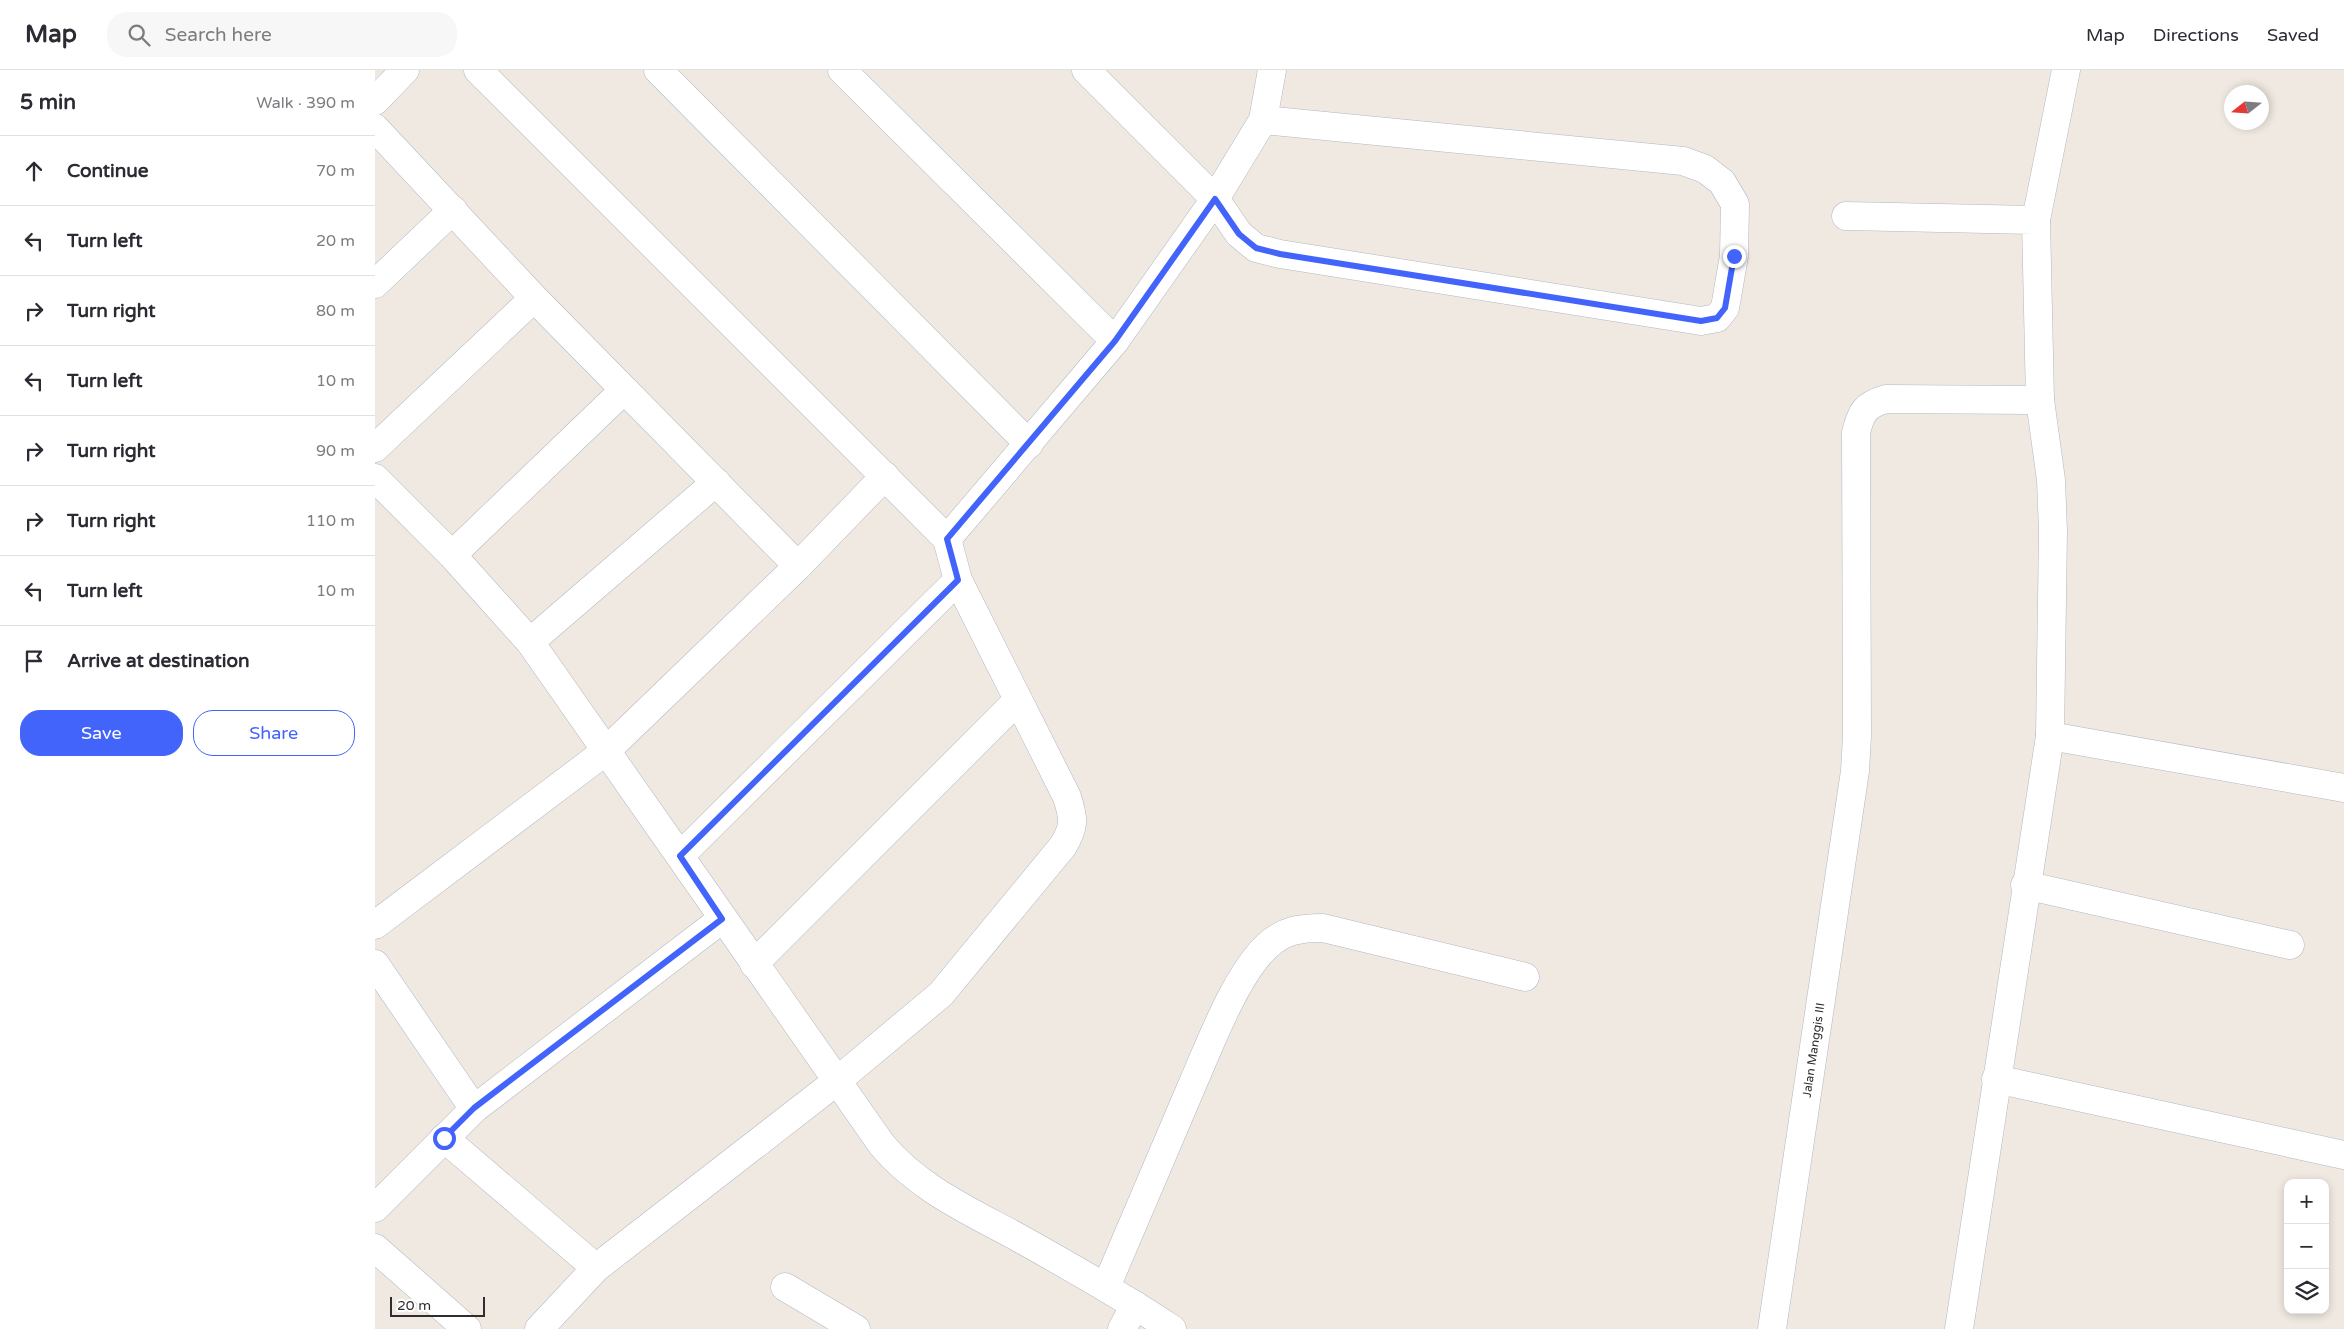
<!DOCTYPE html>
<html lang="en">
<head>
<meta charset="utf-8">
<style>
	body { margin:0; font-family:"Varela Round",sans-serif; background:#f7f7f7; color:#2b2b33 }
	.controls { position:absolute; right:15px; bottom:15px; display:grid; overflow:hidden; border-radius:10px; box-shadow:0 2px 8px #0003 }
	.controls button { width:45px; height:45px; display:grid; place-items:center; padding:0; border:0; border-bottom:1px solid #e1e1e2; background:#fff; color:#2b2b33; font:25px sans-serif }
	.compass { position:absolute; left:1849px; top:15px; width:45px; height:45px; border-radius:50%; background:#fff; box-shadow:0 2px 8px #0003; rotate:253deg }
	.scale { position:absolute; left:15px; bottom:12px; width:95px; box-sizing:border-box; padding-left:5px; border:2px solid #2e2e2e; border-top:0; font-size:14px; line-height:18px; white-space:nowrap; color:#2e2e2e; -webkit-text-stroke:4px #fff; paint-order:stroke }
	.stop { position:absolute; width:15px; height:15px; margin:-11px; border:4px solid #4264fb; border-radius:50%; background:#fff }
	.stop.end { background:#4264fb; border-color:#fff; box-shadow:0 1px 5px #0008 }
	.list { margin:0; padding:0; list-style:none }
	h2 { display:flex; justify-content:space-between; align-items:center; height:65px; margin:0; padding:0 20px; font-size:21px }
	h2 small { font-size:16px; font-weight:400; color:#7c7c81 }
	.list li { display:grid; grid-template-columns:32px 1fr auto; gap:15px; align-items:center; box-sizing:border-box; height:70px; padding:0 20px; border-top:1px solid #e1e1e2 }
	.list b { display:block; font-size:19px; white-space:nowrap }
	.list em { font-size:16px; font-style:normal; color:#7c7c81 }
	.actions { display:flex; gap:10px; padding:15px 20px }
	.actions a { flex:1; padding:11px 0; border:1px solid #4264fb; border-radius:20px; text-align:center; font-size:18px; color:#4264fb }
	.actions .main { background:#4264fb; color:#fff }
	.icon { flex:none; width:28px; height:28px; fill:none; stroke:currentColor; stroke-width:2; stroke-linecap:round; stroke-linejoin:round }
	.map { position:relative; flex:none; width:1969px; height:1259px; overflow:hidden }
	header { display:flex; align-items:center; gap:30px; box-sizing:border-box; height:70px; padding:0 25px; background:#fff; border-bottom:1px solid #e1e1e2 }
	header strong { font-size:24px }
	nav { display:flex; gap:28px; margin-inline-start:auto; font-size:18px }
	.search { width:350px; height:45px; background:#f7f7f7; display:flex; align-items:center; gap:12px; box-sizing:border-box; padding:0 18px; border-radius:20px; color:#7c7c81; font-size:19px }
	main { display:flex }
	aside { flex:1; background:#fff }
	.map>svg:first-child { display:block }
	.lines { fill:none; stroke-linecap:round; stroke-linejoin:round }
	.minor-casing { stroke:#b4b7c1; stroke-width:29 }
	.minor { stroke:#fff; stroke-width:28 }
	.route { stroke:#4264fb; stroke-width:6 }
	.labels { text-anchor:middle; stroke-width:4; stroke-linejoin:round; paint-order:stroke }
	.street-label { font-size:12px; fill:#2e2e2e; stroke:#fff }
</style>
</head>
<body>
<header>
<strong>Map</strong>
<div class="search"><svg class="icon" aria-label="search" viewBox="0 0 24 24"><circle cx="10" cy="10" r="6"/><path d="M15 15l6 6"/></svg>Search here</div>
<nav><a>Map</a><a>Directions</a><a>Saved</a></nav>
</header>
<main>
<aside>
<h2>5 min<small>Walk · 390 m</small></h2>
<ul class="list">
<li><svg class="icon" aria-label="ahead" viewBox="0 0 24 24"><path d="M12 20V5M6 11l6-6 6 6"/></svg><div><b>Continue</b></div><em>70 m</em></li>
<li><svg class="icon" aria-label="left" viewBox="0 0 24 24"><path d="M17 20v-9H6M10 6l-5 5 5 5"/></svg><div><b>Turn left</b></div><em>20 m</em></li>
<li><svg class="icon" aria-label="right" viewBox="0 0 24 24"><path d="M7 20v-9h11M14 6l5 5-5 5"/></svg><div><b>Turn right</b></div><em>80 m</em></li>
<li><svg class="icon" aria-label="left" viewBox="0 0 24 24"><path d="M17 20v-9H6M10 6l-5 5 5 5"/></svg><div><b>Turn left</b></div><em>10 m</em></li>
<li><svg class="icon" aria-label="right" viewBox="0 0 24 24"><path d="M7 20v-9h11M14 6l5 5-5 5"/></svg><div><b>Turn right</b></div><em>90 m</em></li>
<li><svg class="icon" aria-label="right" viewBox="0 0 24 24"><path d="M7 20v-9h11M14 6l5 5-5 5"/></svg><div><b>Turn right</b></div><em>110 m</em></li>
<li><svg class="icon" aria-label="left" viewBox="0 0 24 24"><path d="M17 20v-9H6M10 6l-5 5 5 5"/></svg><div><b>Turn left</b></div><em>10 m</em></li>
<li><svg class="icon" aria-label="arrive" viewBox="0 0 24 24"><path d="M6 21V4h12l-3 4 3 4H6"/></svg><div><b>Arrive at destination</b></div></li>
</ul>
<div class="actions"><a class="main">Save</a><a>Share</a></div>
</aside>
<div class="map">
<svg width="1969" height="1259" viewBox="0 0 1969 1259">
	<rect width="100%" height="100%" fill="#efe9e1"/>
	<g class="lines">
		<defs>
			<g id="minor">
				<path d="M 103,0 L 572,469 L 583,510 L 692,727 C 699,749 700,756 688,776 L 566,924 L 462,1011 L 221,1198 L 164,1259"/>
				<polyline points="283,0 654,374"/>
				<polyline points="467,0 740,271"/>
				<polyline points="711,0 840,129 864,164 881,178 905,184 1326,251 1342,248 1350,238 1359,186 1360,134 1347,112 1330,99 1308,91 888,50"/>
				<polyline points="0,31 30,0"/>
				<polyline points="0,58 159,228 423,496"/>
				<polyline points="1471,146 1661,150 1665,330 1676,410 1678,461 1675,666 1584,1259"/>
				<polyline points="1661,150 1691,0"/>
				<polyline points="0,214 78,140"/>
				<polyline points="0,378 159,228"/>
				<path d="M 0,408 L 77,485 L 155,572 L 507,1075 C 544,1119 595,1141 644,1168 C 696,1197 747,1226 797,1259"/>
				<polyline points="572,469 740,271 840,129 888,50 897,0"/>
				<polyline points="77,485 249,320"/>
				<polyline points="155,572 341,412"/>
				<polyline points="1675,666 1969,718"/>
				<polyline points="305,786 583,510"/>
				<polyline points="1650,815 1915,875"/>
				<polyline points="0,855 231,681 423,496 510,406"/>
				<polyline points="0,894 99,1039"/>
				<polyline points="379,894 643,630"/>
				<polyline points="1621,1009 1969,1085"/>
				<polyline points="69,1068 221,1198"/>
				<polyline points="0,1138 99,1039 347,849"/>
				<polyline points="0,1178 92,1259"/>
				<polyline points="410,1217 481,1259"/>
				<path d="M 731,1217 C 760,1149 789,1081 818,1013 C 835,974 861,905 892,876 C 909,860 925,858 948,858 L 1150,907"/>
				<polyline points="747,1259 760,1235"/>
				<path id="s1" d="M 1397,1259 L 1480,701 L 1482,666 L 1481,363 C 1486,342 1490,335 1511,329 L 1665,330"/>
			</g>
		</defs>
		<!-- minor casing -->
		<use href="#minor" class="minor-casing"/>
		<!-- minor -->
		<use href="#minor" class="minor"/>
	</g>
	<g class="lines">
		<!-- route -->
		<polyline class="route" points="69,1068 99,1038 347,849 305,786 583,510 572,469 740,271 840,129 864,164 881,178 905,184 1326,251 1342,248 1350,238 1359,186"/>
	</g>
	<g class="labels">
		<!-- street labels -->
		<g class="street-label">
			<text dy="4" stroke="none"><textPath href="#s1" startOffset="282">Jalan Manggis III</textPath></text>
		</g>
	</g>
</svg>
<div class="controls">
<button>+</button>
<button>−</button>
<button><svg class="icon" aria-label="layers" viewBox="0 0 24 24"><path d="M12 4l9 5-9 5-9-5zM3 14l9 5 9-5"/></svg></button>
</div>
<svg class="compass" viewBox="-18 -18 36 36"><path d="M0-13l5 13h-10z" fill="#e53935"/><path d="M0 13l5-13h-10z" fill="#7c7c81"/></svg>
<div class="scale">20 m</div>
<div class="stop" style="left:69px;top:1068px"></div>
<div class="stop end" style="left:1359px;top:186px"></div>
</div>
</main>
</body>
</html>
